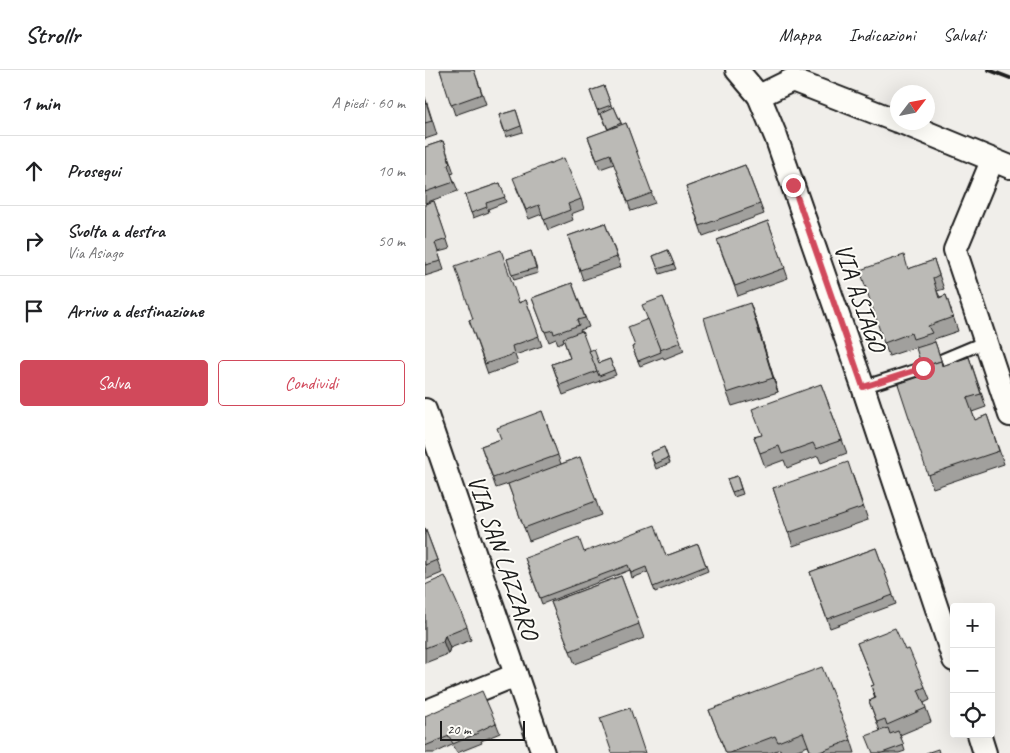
<!DOCTYPE html>
<html lang="it">
<head>
<meta charset="utf-8">
<style>
	body { margin:0; font-family:Caveat,sans-serif; background:#f6f6f6; color:#202124 }
	.controls { position:absolute; right:15px; bottom:15px; display:grid; overflow:hidden; border-radius:5px; box-shadow:0 5px 20px #0002 }
	.controls button { width:45px; height:45px; display:grid; place-items:center; padding:0; border:0; border-bottom:1px solid #e0e0e0; background:#fff; color:#202124; font:25px sans-serif }
	.compass { position:absolute; left:465px; top:15px; width:45px; height:45px; border-radius:50%; background:#fff; box-shadow:0 5px 20px #0002; rotate:58deg }
	.scale { position:absolute; left:15px; bottom:12px; width:85px; box-sizing:border-box; padding-left:5px; border:2px solid #1c1c1c; border-top:0; font-size:14px; line-height:18px; white-space:nowrap; color:#1c1c1c; -webkit-text-stroke:4px #fdfcf7; paint-order:stroke }
	.stop { position:absolute; width:15px; height:15px; margin:-11px; border:4px solid #d1495b; border-radius:50%; background:#fff }
	.stop.end { background:#d1495b; border-color:#fff; box-shadow:0 1px 5px #0008 }
	.list { margin:0; padding:0; list-style:none }
	h2 { display:flex; justify-content:space-between; align-items:center; height:65px; margin:0; padding:0 20px; font-size:21px }
	h2 small { font-size:16px; font-weight:400; color:#757577 }
	.list li { display:grid; grid-template-columns:32px 1fr auto; gap:15px; align-items:center; box-sizing:border-box; height:70px; padding:0 20px; border-top:1px solid #e0e0e0 }
	.list b { display:block; font-size:19px; white-space:nowrap }
	.list p { margin:0; font-size:16px; white-space:nowrap; color:#757577 }
	.list em { font-size:16px; font-style:normal; color:#757577 }
	.actions { display:flex; gap:10px; padding:15px 20px }
	.actions a { flex:1; padding:11px 0; border:1px solid #d1495b; border-radius:5px; text-align:center; font-size:18px; color:#d1495b }
	.actions .main { background:#d1495b; color:#fff }
	.icon { flex:none; width:28px; height:28px; fill:none; stroke:currentColor; stroke-width:2; stroke-linecap:round; stroke-linejoin:round }
	.map { position:relative; flex:none; width:585px; height:683px; overflow:hidden }
	header { display:flex; align-items:center; gap:30px; box-sizing:border-box; height:70px; padding:0 25px; background:#fff; border-bottom:1px solid #e0e0e0 }
	header strong { font-size:24px }
	nav { display:flex; gap:28px; margin-inline-start:auto; font-size:18px }
	main { display:flex }
	aside { flex:1; background:#fff }
	.map>svg:first-child { display:block }
	.lines { fill:none; stroke-linecap:round; stroke-linejoin:round }
	.lane-casing { stroke:#1c1c1c; stroke-width:15 }
	.street-casing { stroke:#1c1c1c; stroke-width:26 }
	.lane { stroke:#fdfcf7; stroke-width:11 }
	.street { stroke:#fdfcf7; stroke-width:22 }
	.rail { stroke:#1c1c1c; stroke-width:4 }
	.wall { fill:#a1a09d; stroke:#1c1c1c }
	.shaded-wall { fill:#83827f; stroke:#1c1c1c }
	.building { fill:#bbbab6; stroke:#1c1c1c }
	.route { stroke:#d1495b; stroke-width:6 }
	.labels { text-anchor:middle; stroke-width:4; stroke-linejoin:round; paint-order:stroke }
	.street-label { font-size:25px; fill:#1c1c1c; stroke:#fdfcf7 }
</style>
</head>
<body>
<header>
<strong>Strollr</strong>
<nav><a>Mappa</a><a>Indicazioni</a><a>Salvati</a></nav>
</header>
<main>
<aside>
<h2>1 min<small>A piedi · 60 m</small></h2>
<ul class="list">
<li><svg class="icon" aria-label="ahead" viewBox="0 0 24 24"><path d="M12 20V5M6 11l6-6 6 6"/></svg><div><b>Prosegui</b></div><em>10 m</em></li>
<li><svg class="icon" aria-label="right" viewBox="0 0 24 24"><path d="M7 20v-9h11M14 6l5 5-5 5"/></svg><div><b>Svolta a destra</b><p>Via Asiago</p></div><em>50 m</em></li>
<li><svg class="icon" aria-label="arrive" viewBox="0 0 24 24"><path d="M6 21V4h12l-3 4 3 4H6"/></svg><div><b>Arrivo a destinazione</b></div></li>
</ul>
<div class="actions"><a class="main">Salva</a><a>Condividi</a></div>
</aside>
<div class="map">
<svg width="585" height="683" viewBox="0 0 585 683">
	<rect width="100%" height="100%" fill="#f0eeea"/>
	<filter id="ink" filterUnits="userSpaceOnUse"><feTurbulence type="fractalNoise" baseFrequency=".02" numOctaves="2"/><feDisplacementMap in="SourceGraphic" scale="10" xChannelSelector="R" yChannelSelector="G"/><feConvolveMatrix kernelMatrix="1 2 1 2 8 2 1 2 1" color-interpolation-filters="sRGB"/></filter>
	<g filter="url(#ink)">
		<g class="lines">
			<defs>
				<polyline id="lane" points="438,317 498,298 560,272"/>
				<g id="street">
					<polyline points="312,0 334,26 351,67 438,317 529,590"/>
					<polyline points="334,26 367,10 472,51"/>
					<polyline points="476,52 585,97"/>
					<polyline points="567,91 530,180 585,345"/>
					<polyline points="0,340 118,683"/>
					<polyline points="0,642 91,605"/>
					<polyline points="554,664 560,683"/>
				</g>
			</defs>
			<!-- lane casing -->
			<use href="#lane" class="lane-casing"/>
			<!-- street casing -->
			<use href="#street" class="street-casing"/>
			<!-- lane -->
			<use href="#lane" class="lane"/>
			<!-- street -->
			<use href="#street" class="street"/>
			<!-- rail -->
			<polyline class="rail" points="564,0 585,8"/>
		</g>
		<!-- wall -->
		<g class="wall">
			<polygon points="15,0 49,0 61,34 30,45"/>
			<polygon points="179,16 187,38 189,37 197,55 201,53 230,133 206,141 189,94 175,99 163,67 183,60 176,44 174,45 165,21"/>
			<polygon points="0,27 12,65 0,69"/>
			<polygon points="91,40 98,62 81,67 74,45"/>
			<polygon points="18,71 29,103 26,104 33,121 0,133 0,77"/>
			<polygon points="320,95 339,144 278,166 261,117"/>
			<polygon points="75,113 81,132 63,139 64,142 48,148 40,125"/>
			<polygon points="91,117 156,129 159,139 146,144 148,150 123,160 117,144 104,149"/>
			<polygon points="9,131 25,179 13,182 19,200 0,206 0,134"/>
			<polygon points="343,151 363,208 313,226 292,170"/>
			<polygon points="180,153 196,197 158,210 143,166"/>
			<polygon points="243,180 251,199 235,204 228,186"/>
			<polygon points="106,181 113,203 89,210 82,189"/>
			<polygon points="509,190 519,219 512,221 515,227 521,225 533,261 509,269 518,296 544,287 561,337 547,342 550,350 562,345 579,394 508,418 503,405 500,305 491,277 464,286 459,273 484,199"/>
			<polygon points="147,213 164,257 155,260 164,281 174,293 185,289 191,305 175,311 175,310 175,311 138,325 127,294 145,288 139,271 133,274 131,269 124,272 107,228"/>
			<polygon points="238,227 259,281 239,289 238,287 215,296 207,277 210,276 223,249"/>
			<polygon points="101,230 117,276 90,285 93,293 63,304 44,250"/>
			<polygon points="330,247 353,322 307,336 302,323"/>
			<polygon points="396,314 422,383 396,393 393,386 362,398 359,390 340,397 329,367 337,365"/>
			<polygon points="117,341 136,394 155,387 176,445 104,471 83,414 71,418 56,376 76,369"/>
			<polygon points="239,377 245,393 231,399 225,383"/>
			<polygon points="312,406 318,424 309,427 302,409"/>
			<polygon points="428,406 443,450 368,476 348,418"/>
			<polygon points="0,458 17,503 0,510"/>
			<polygon points="273,474 283,501 230,522 223,502 207,508 205,500 117,534 100,488 159,482 241,486"/>
			<polygon points="451,478 471,534 405,558 385,502"/>
			<polygon points="196,506 219,568 150,594 126,532"/>
			<polygon points="0,515 42,556 46,570 25,578 23,584 0,593"/>
			<polygon points="432,573 480,580 500,617 505,630 499,633 506,652 475,665 480,681 474,683 448,683 455,661 444,631 450,628 446,616 449,615"/>
			<polygon points="284,640 426,670 430,683 386,683 383,676 364,683 356,683 355,679 345,683 301,683"/>
			<polygon points="0,646 71,653 75,663 56,671 57,673 32,683 27,675 10,683 0,683"/>
		</g>
		<!-- shaded-wall -->
		<g class="shaded-wall">
			<polygon points="325,233 330,247 353,322 348,308"/>
			<polygon points="20,565 25,578 23,584 18,571"/>
		</g>
		<!-- building -->
		<g class="building">
			<polygon points="15,0 49,0 57,24 26,35"/>
			<polygon points="179,16 186,35 172,40 165,21"/>
			<polygon points="0,29 7,51 0,53"/>
			<polygon points="189,37 196,53 183,59 176,43"/>
			<polygon points="91,40 96,56 80,62 74,45"/>
			<polygon points="201,53 227,123 203,132 185,84 172,89 163,67"/>
			<polygon points="18,71 25,93 23,95 29,112 0,122 0,77"/>
			<polygon points="139,88 156,129 143,134 145,140 119,150 114,135 101,140 88,108"/>
			<polygon points="320,95 335,134 275,156 261,117"/>
			<polygon points="75,113 80,127 61,133 62,137 46,143 40,125"/>
			<polygon points="9,131 22,169 10,173 16,191 0,195 0,134"/>
			<polygon points="343,151 360,198 310,216 292,170"/>
			<polygon points="180,153 192,187 155,200 143,166"/>
			<polygon points="76,180 94,233 101,230 114,266 87,276 89,284 60,294 44,250 48,249 30,196"/>
			<polygon points="243,180 249,194 233,199 228,186"/>
			<polygon points="106,181 111,198 87,205 82,189"/>
			<polygon points="479,185 483,199 509,190 514,205 508,208 514,228 521,225 528,247 503,256 507,263 488,269 486,263 459,273 435,200"/>
			<polygon points="147,213 160,248 152,250 154,255 129,264 128,260 120,262 107,228"/>
			<polygon points="238,227 256,272 235,280 217,235"/>
			<polygon points="325,233 348,308 302,323 279,248"/>
			<polygon points="223,249 236,282 213,291 207,277 210,276 203,257"/>
			<polygon points="157,261 172,301 135,315 127,294 145,288 138,268"/>
			<polygon points="510,272 518,296 516,291 497,297 491,278"/>
			<polygon points="169,279 174,293 185,289 189,300 174,306 164,281"/>
			<polygon points="544,287 556,324 542,328 550,350 562,345 574,381 503,405 473,314 500,305 497,297 516,291 517,296"/>
			<polygon points="396,314 417,370 391,379 388,373 357,384 354,376 335,383 329,367 337,365 327,339"/>
			<polygon points="117,341 133,385 68,408 56,376 76,369 72,358"/>
			<polygon points="239,377 243,388 230,394 225,383"/>
			<polygon points="155,387 171,431 99,458 83,414"/>
			<polygon points="423,392 438,437 363,463 348,418"/>
			<polygon points="312,406 316,419 307,422 302,409"/>
			<polygon points="230,455 241,486 273,474 281,496 228,517 221,497 206,503 203,495 115,528 100,488 154,468 159,482"/>
			<polygon points="0,458 12,490 0,495"/>
			<polygon points="451,478 468,525 402,549 385,502"/>
			<polygon points="20,506 42,556 20,565 18,571 0,578 0,515"/>
			<polygon points="196,506 214,554 145,581 126,532"/>
			<polygon points="470,558 480,580 484,579 500,617 493,620 501,638 462,655 460,649 452,652 444,631 451,628 446,616 449,615 432,573"/>
			<polygon points="397,597 426,670 392,683 386,683 378,662 353,672 350,666 305,683 301,683 284,640"/>
			<polygon points="57,621 71,653 52,662 53,663 28,674 24,666 0,676 0,646"/>
			<polygon points="205,638 220,683 187,683 175,648"/>
			<polygon points="463,658 465,664 473,661 479,675 457,683 448,683 441,666"/>
			<polygon points="513,679 514,683 501,683"/>
		</g>
	</g>
	<g class="lines" filter="url(#ink)">
		<!-- route -->
		<polyline class="route" points="368,115 438,317 498,298"/>
	</g>
	<g class="labels">
		<!-- street labels -->
		<g class="street-label">
			<text transform="translate(436 227) rotate(71)" y="9">VIA ASIAGO</text>
			<text transform="translate(79 487) rotate(71)" y="9">VIA SAN LAZZARO</text>
		</g>
	</g>
</svg>
<div class="controls">
<button>+</button>
<button>−</button>
<button><svg class="icon" aria-label="locate" viewBox="0 0 24 24"><circle cx="12" cy="12" r="6"/><path d="M12 2v4M12 18v4M2 12h4M18 12h4"/></svg></button>
</div>
<svg class="compass" viewBox="-18 -18 36 36"><path d="M0-13l5 13h-10z" fill="#e53935"/><path d="M0 13l5-13h-10z" fill="#757577"/></svg>
<div class="scale">20 m</div>
<div class="stop" style="left:498px;top:298px"></div>
<div class="stop end" style="left:368px;top:115px"></div>
</div>
</main>
</body>
</html>
